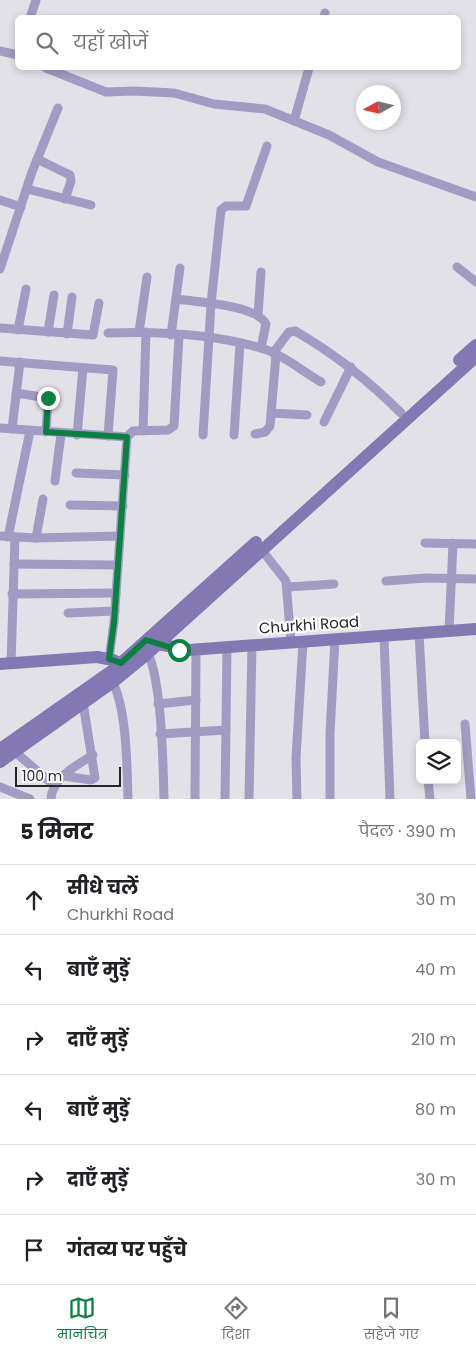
<!DOCTYPE html>
<html lang="hi">
<head>
<meta charset="utf-8">
<style>
	body { margin:0; font-family:Poppins,"Noto Sans Devanagari",sans-serif; background:#f6f6f6; color:#202124 }
	.controls { position:absolute; right:15px; bottom:15px; display:grid; overflow:hidden; border-radius:8px; box-shadow:0 2px 8px #0003 }
	.controls button { width:45px; height:45px; display:grid; place-items:center; padding:0; border:0; border-bottom:1px solid #e0e0e0; background:#fff; color:#202124; font:25px sans-serif }
	.compass { position:absolute; left:356px; top:85px; width:45px; height:45px; border-radius:50%; background:#fff; box-shadow:0 2px 8px #0003; rotate:262deg }
	.scale { position:absolute; left:15px; bottom:12px; width:106px; box-sizing:border-box; padding-left:5px; border:2px solid #262527; border-top:0; font-size:14px; line-height:18px; white-space:nowrap; color:#262527; -webkit-text-stroke:4px #fff; paint-order:stroke }
	.stop { position:absolute; width:15px; height:15px; margin:-11px; border:4px solid #0b8043; border-radius:50%; background:#fff }
	.stop.end { background:#0b8043; border-color:#fff; box-shadow:0 1px 5px #0008 }
	.list { margin:0; padding:0; list-style:none }
	h2 { display:flex; justify-content:space-between; align-items:center; height:65px; margin:0; padding:0 20px; font-size:21px }
	h2 small { font-size:16px; font-weight:400; color:#757577 }
	.list li { display:grid; grid-template-columns:32px 1fr auto; gap:15px; align-items:center; box-sizing:border-box; height:70px; padding:0 20px; border-top:1px solid #e0e0e0 }
	.list b { display:block; font-size:19px; white-space:nowrap }
	.list p { margin:0; font-size:16px; white-space:nowrap; color:#757577 }
	.list em { font-size:16px; font-style:normal; color:#757577 }
	.icon { flex:none; width:28px; height:28px; fill:none; stroke:currentColor; stroke-width:2; stroke-linecap:round; stroke-linejoin:round }
	.map { position:relative; flex:none; width:476px; height:799px; overflow:hidden }
	.search { position:absolute; background:#fff; box-shadow:0 2px 8px #0003; left:15px; right:15px; top:15px; height:55px; display:flex; align-items:center; gap:12px; box-sizing:border-box; padding:0 18px; border-radius:8px; color:#757577; font-size:19px }
	.sheet { height:485px; background:#fff }
	nav { display:flex; justify-content:space-around; align-items:center; box-sizing:border-box; height:70px; border-top:1px solid #e0e0e0; background:#fff; font-size:14px; color:#757577 }
	nav a { display:grid; justify-items:center; gap:2px }
	nav .on { color:#0b8043 }
	.map>svg:first-child { display:block }
	.lines { fill:none; stroke-linecap:round; stroke-linejoin:round }
	.street { stroke:#a29cc2; stroke-width:9 }
	.secondary { stroke:#8378b1; stroke-width:12 }
	.route { stroke:#0b8043; stroke-width:6 }
	.labels { text-anchor:middle; stroke-width:4.5; stroke-linejoin:round; paint-order:stroke }
	.street-label { font-size:15px; fill:#262527; stroke:#fff }
</style>
</head>
<body>
<div class="map">
<svg width="476" height="799" viewBox="0 0 476 799">
	<rect width="100%" height="100%" fill="#e2e1e7"/>
	<g class="lines">
		<!-- street -->
		<g class="street">
			<polyline points="30,18 36,0"/>
			<polyline points="324,18 325,13"/>
			<polyline points="0,51 18,55"/>
			<polyline points="46,68 106,92 134,91 174,93 214,104 265,109 329,135 378,162 476,197"/>
			<polyline points="294,121 309,68"/>
			<polyline points="37,159 70,175 71,181 65,199"/>
			<polyline points="27,189 91,205"/>
			<polyline points="0,200 21,207"/>
			<polyline points="457,267 476,282"/>
			<polyline points="0,269 32,172 58,108"/>
			<path d="M 176,299 C 197,302 257,305 266,324 L 261,348"/>
			<polyline points="258,315 261,272"/>
			<polyline points="0,328 93,335 99,303"/>
			<polyline points="18,330 26,289"/>
			<polyline points="48,332 54,295"/>
			<polyline points="139,332 147,277"/>
			<path d="M 108,333 C 158,331 213,334 261,348 C 282,354 302,371 321,382"/>
			<polyline points="67,334 72,297"/>
			<polyline points="171,335 180,268"/>
			<path d="M 273,353 L 289,332 L 295,331 C 335,354 368,380 401,413"/>
			<polyline points="0,361 113,370 108,436"/>
			<polyline points="16,393 48,398 46,432"/>
			<polyline points="271,413 307,415"/>
			<polyline points="324,422 351,367"/>
			<polyline points="0,428 127,437"/>
			<polyline points="12,429 20,362"/>
			<polyline points="143,431 146,332"/>
			<polyline points="255,434 265,432 270,426 276,355"/>
			<polyline points="77,435 83,368"/>
			<polyline points="203,435 211,304 221,210 226,206 246,206 267,146"/>
			<polyline points="234,435 240,344"/>
			<polyline points="76,473 125,475"/>
			<polyline points="55,481 61,434"/>
			<polyline points="70,505 123,506"/>
			<polyline points="0,536 36,538 120,536"/>
			<polyline points="8,537 30,431"/>
			<polyline points="36,538 43,499"/>
			<polyline points="425,543 476,544"/>
			<polyline points="261,549 286,581 291,642"/>
			<polyline points="14,564 118,565"/>
			<polyline points="386,581 426,578 476,579"/>
			<polyline points="288,587 334,584"/>
			<polyline points="12,594 116,593"/>
			<polyline points="68,613 115,611"/>
			<polyline points="449,631 453,543"/>
			<polyline points="419,633 425,743"/>
			<polyline points="384,636 390,799"/>
			<path d="M 148,653 C 162,685 163,762 164,799"/>
			<polyline points="109,659 114,622 127,437 133,431 168,430 174,426 179,336"/>
			<polyline points="11,663 15,537"/>
			<path d="M 111,679 C 127,706 127,767 128,799"/>
			<polyline points="158,704 196,700"/>
			<polyline points="465,724 471,799"/>
			<polyline points="160,734 226,730"/>
			<polyline points="15,752 55,786"/>
			<polyline points="64,776 91,780 95,778 83,703"/>
			<polyline points="428,780 430,799"/>
			<polyline points="0,787 30,799"/>
			<path d="M 51,799 C 52,778 77,765 93,755"/>
			<polyline points="195,799 196,650"/>
			<polyline points="225,799 227,647"/>
			<polyline points="249,799 252,645"/>
			<polyline points="297,799 296,758 303,642"/>
			<polyline points="330,799 330,733 335,639"/>
		</g>
		<!-- secondary -->
		<g class="secondary">
			<polyline points="459,360 476,345"/>
			<polyline points="153,643 189,650 476,629"/>
			<polyline points="0,664 97,657 113,660 126,666"/>
			<polyline points="0,749 113,670 256,542"/>
			<polyline points="0,762 113,682 146,655 476,357"/>
		</g>
	</g>
	<g class="lines">
		<!-- route -->
		<polyline class="route" points="48,398 46,432 127,437 114,622 109,659 121,663 146,640 179,650"/>
	</g>
	<g class="labels">
		<!-- street labels -->
		<g class="street-label">
			<text transform="translate(309 625) rotate(-4)" y="5">Churkhi Road</text>
		</g>
	</g>
</svg>
<div class="controls">
<button><svg class="icon" aria-label="layers" viewBox="0 0 24 24"><path d="M12 4l9 5-9 5-9-5zM3 14l9 5 9-5"/></svg></button>
</div>
<svg class="compass" viewBox="-18 -18 36 36"><path d="M0-13l5 13h-10z" fill="#e53935"/><path d="M0 13l5-13h-10z" fill="#757577"/></svg>
<div class="scale">100 m</div>
<div class="stop" style="left:179px;top:650px"></div>
<div class="stop end" style="left:48px;top:398px"></div>
<div class="search"><svg class="icon" aria-label="search" viewBox="0 0 24 24"><circle cx="10" cy="10" r="6"/><path d="M15 15l6 6"/></svg>यहाँ खोजें</div>
</div>
<section class="sheet">
<h2>5 मिनट<small>पैदल · 390 m</small></h2>
<ul class="list">
<li><svg class="icon" aria-label="ahead" viewBox="0 0 24 24"><path d="M12 20V5M6 11l6-6 6 6"/></svg><div><b>सीधे चलें</b><p>Churkhi Road</p></div><em>30 m</em></li>
<li><svg class="icon" aria-label="left" viewBox="0 0 24 24"><path d="M17 20v-9H6M10 6l-5 5 5 5"/></svg><div><b>बाएँ मुड़ें</b></div><em>40 m</em></li>
<li><svg class="icon" aria-label="right" viewBox="0 0 24 24"><path d="M7 20v-9h11M14 6l5 5-5 5"/></svg><div><b>दाएँ मुड़ें</b></div><em>210 m</em></li>
<li><svg class="icon" aria-label="left" viewBox="0 0 24 24"><path d="M17 20v-9H6M10 6l-5 5 5 5"/></svg><div><b>बाएँ मुड़ें</b></div><em>80 m</em></li>
<li><svg class="icon" aria-label="right" viewBox="0 0 24 24"><path d="M7 20v-9h11M14 6l5 5-5 5"/></svg><div><b>दाएँ मुड़ें</b></div><em>30 m</em></li>
<li><svg class="icon" aria-label="arrive" viewBox="0 0 24 24"><path d="M6 21V4h12l-3 4 3 4H6"/></svg><div><b>गंतव्य पर पहुँचे</b></div></li>
</ul>
</section>
<nav>
<a class="on"><svg class="icon" aria-label="map" viewBox="0 0 24 24"><path d="M3 6l6-2 6 2 6-2v14l-6 2-6-2-6 2zM9 4v14M15 6v14"/></svg>मानचित्र</a>
<a><svg class="icon" aria-label="directions" viewBox="0 0 24 24"><path d="M12 3l9 9-9 9-9-9zM9 14v-3h6M13 9l2 2-2 2"/></svg>दिशा</a>
<a><svg class="icon" aria-label="saved" viewBox="0 0 24 24"><path d="M7 4h10v16l-5-4-5 4z"/></svg>सहेजे गए</a>
</nav>
</body>
</html>
